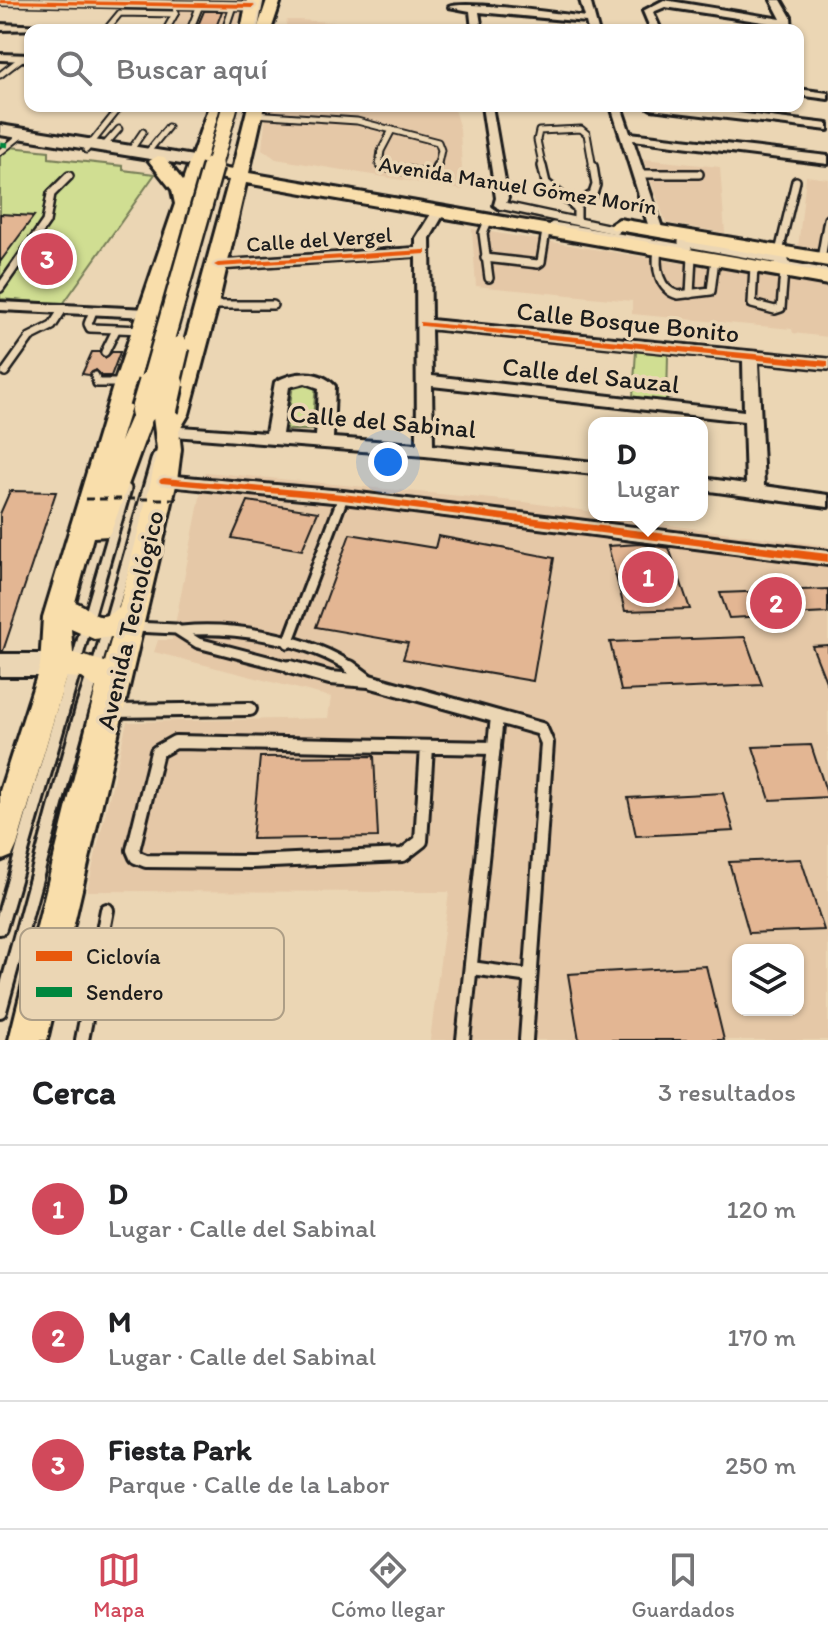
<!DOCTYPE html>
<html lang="es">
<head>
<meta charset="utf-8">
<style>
	body { margin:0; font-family:Itim,sans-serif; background:#f6f6f6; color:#202124 }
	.controls { position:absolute; right:24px; bottom:24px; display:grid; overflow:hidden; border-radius:16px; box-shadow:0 2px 6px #0004 }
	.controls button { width:72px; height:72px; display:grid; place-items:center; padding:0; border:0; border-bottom:2px solid #e0e0e0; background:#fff; color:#202124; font:40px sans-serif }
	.you { position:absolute; left:388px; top:462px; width:28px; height:28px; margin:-20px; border:6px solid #fff; border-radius:50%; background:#1a73e8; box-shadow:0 0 0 12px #1a73e833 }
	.badge { display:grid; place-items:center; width:52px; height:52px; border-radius:50%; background:#d1495b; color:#fff; font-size:26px; font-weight:700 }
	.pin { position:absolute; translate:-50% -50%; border:4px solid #fff; box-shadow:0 2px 8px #0006 }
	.popup { position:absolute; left:588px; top:417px; width:120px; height:104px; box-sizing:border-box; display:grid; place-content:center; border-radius:16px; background:#fff; filter:drop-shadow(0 2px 6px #0005); font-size:26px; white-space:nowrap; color:#757577 }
	.popup b { font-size:30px; color:#202124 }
	.popup::after { content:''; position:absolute; left:50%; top:100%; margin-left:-16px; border:16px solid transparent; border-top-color:#fff }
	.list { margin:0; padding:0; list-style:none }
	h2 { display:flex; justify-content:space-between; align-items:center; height:104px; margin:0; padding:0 32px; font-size:34px }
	h2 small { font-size:26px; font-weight:400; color:#757577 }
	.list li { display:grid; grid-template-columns:52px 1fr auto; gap:24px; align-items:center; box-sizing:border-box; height:128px; padding:0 32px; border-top:2px solid #e0e0e0 }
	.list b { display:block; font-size:30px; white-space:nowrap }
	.list p { margin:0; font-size:26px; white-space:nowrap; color:#757577 }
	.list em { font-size:26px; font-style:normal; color:#757577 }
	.icon { flex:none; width:44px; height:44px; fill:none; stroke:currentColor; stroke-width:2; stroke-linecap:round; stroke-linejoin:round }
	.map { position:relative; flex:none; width:828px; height:1040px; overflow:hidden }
	.search { position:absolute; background:#fff; box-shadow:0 2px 6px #0004; left:24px; right:24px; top:24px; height:88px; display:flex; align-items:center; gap:20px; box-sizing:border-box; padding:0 28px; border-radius:16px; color:#757577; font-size:30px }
	.sheet { height:488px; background:#fff }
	nav { display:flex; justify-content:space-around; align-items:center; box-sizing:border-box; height:112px; border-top:2px solid #e0e0e0; background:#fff; font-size:22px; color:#757577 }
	nav a { display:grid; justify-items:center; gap:4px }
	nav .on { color:#d1495b }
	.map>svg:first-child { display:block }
	.built { fill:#e5c8a7; fill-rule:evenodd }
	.green { fill:#d0de92; stroke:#767d57; stroke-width:2 }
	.building { fill:#e3b693; stroke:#1c1c1c; stroke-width:2 }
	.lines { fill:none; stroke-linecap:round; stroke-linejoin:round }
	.lane-far3-casing { stroke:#1c1c1c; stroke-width:9 }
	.lane-far2-casing { stroke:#1c1c1c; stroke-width:12 }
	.lane-far1-casing { stroke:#1c1c1c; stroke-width:15 }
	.lane-casing { stroke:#1c1c1c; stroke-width:18 }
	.street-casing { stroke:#1c1c1c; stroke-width:6 }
	.secondary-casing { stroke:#1c1c1c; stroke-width:6 }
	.primary-casing { stroke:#1c1c1c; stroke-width:6 }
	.lane-far3 { stroke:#ebd6b4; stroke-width:5 }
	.lane-far2 { stroke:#ebd6b4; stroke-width:7 }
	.lane-far1 { stroke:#ebd6b4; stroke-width:9 }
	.lane { stroke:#ebd6b4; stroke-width:12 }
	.street { fill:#ebd6b4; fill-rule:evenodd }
	.secondary { fill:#ebd6b4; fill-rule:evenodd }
	.primary { fill:#f9deab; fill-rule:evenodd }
	.primary-bridge-far2-casing { stroke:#1c1c1c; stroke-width:19; stroke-linecap:butt }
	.primary-bridge-far1-casing { stroke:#1c1c1c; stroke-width:25; stroke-linecap:butt }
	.primary-bridge-casing { stroke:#1c1c1c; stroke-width:32; stroke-linecap:butt }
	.path-bridge { stroke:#1c1c1c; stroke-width:3; stroke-dasharray:8 6; stroke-linecap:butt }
	.primary-bridge-far2 { stroke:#f9deab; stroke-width:15 }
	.primary-bridge-far1 { stroke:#f9deab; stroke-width:20 }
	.primary-bridge { stroke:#f9deab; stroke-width:26 }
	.quiet { stroke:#00873e; stroke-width:5; stroke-dasharray:9 5; stroke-linecap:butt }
	.cycleway-casing { stroke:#ebd6b4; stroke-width:5 }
	.cycleway { fill:#e8590c; fill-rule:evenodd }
	.labels { text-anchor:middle; stroke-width:7; stroke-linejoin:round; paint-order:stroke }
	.far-street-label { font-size:22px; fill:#1c1c1c; stroke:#ebd6b4 }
	.street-label { font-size:26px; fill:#1c1c1c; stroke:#ebd6b4 }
	.key { fill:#ebd6b4; stroke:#ad9e86; stroke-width:2 }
	.key-label { font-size:22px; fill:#1c1c1c }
</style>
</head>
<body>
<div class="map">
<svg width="828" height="1040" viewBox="0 0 828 1040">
	<rect width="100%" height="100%" fill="#ebd6b4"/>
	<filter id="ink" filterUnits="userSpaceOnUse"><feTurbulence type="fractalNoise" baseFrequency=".0125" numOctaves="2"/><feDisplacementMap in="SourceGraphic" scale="16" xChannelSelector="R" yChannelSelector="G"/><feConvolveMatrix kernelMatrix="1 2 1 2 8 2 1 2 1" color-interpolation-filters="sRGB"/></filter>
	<g filter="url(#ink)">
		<!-- built -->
		<g class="built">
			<polygon points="181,7 244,8 235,30 173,30"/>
			<polygon points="287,20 299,20 429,29 285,30"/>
			<polygon points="267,106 453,106 460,129 463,190 276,159 262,149"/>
			<polygon points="643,159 720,167 725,233 666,223"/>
			<polygon points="806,176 828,179 828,252 798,248"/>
			<polygon points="472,229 828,287 828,337 793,333 792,329 632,314 632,301 476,286"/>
			<path d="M 205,472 L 524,502 L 594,512 L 594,515 L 828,546 L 828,1040 L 430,1040 L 449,892 L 87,891 L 127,722 L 328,718 L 331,697 L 154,652 L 158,640 L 172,640 ZM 738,950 L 798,950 L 798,1010 L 738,1010 Z"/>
		</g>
		<!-- green -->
		<g class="green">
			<polygon points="0,146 49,151 49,158 123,166 123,170 155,174 63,304 0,299"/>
			<polygon points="636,351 668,354 667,401 633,397"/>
			<polygon points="316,384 312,430 286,430 293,385"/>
		</g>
		<!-- building -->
		<g class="building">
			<polygon points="204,11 222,11 215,30 196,30"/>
			<polygon points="0,214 34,216 0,262"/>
			<polygon points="92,352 99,352 105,358 112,352 120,352 111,376 102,376 96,370 89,375 82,374"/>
			<polygon points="10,491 56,492 3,651 0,651 0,514"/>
			<polygon points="248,501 318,512 302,550 232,538"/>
			<polygon points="350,534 435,548 438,536 554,558 533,681 403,659 408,643 316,627"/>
			<polygon points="640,544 669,548 690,609 625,611 608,546"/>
			<polygon points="828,589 828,613 729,618 720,593"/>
			<polygon points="745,637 762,685 621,691 610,642"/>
			<polygon points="828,645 828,684 827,684 812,646"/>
			<polygon points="811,745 828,797 770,800 753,747"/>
			<polygon points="374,756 378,837 252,839 260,757"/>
			<polygon points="723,793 734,831 636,836 628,798"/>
			<polygon points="801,859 824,930 749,933 729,862"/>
			<polygon points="706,966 724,1040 579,1040 568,974"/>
		</g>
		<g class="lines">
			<defs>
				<g id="lane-far3">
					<polyline points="106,30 120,13 175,14"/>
					<polyline points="166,30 176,12"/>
					<polyline points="190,30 200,5"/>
					<polyline points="225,30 233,6"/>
					<polyline points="255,30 261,0"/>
					<polyline points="360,30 378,30"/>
					<polyline points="0,75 22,58"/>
					<polyline points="254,114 357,121 392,130"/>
					<polyline points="392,130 438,142 441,150 437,168"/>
					<polyline points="392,130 381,151 379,165 392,168"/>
					<polyline points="104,146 119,129"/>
					<polyline points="86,150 121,106"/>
					<polyline points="130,151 143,132"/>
					<polyline points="0,152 23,134"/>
					<polyline points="147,153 168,127"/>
					<polyline points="543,168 537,140 539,131 581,129 587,134 593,168"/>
				</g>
				<g id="lane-far2">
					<polyline points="382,166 426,174 436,172 437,166"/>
					<polyline points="542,166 546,183 577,208 577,218"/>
					<polyline points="639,174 699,174"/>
					<polyline points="500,205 616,230"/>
					<polyline points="575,205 593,194 596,185 593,166"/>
					<polyline points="488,221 483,233 489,278"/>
					<polyline points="553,226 688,249"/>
					<polyline points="682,242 785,261"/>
					<path d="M 658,250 C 655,267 659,290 678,295 L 711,291 L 715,259"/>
					<polyline points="779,252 796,181"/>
					<polyline points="485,258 538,264 541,262 546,231"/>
					<polyline points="821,259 828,219"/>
					<polyline points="778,264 828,273"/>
					<polyline points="754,266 752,304 775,310 781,308 784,271"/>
					<polyline points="0,288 46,222 51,194 69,176"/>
					<polyline points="690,294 692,256"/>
					<polyline points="208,305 273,305"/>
					<polyline points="93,311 88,324 90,328 143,330"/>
					<polyline points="105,352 116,330"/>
					<polyline points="5,372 30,337 52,326 63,309"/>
					<polyline points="95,376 97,383 125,383"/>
				</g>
				<g id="lane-far1">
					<polyline points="134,627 176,629 198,643 298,669"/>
					<path d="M 182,631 C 233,626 311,639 353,669"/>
					<polyline points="288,643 343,497"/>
					<polyline points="74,669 126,489"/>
					<polyline points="96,669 157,457"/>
				</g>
				<g id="lane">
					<polyline points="290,667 330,678 369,681 541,729 547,743 526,1040"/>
					<polyline points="350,667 366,679"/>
					<polyline points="113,711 250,709"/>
					<polyline points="427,747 421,841 403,855 251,862 146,861 136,857 133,850 157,752 175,742 494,748"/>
					<polyline points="0,928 75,667"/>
					<polyline points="471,968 530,976"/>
					<polyline points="0,1011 82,709 96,667"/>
					<polyline points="82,1040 107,910"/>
					<polyline points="463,1040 497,717"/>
				</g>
				<g id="street">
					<polygon points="0,0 252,3 257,6 252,9 0,4"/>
					<path d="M 580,0 L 590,0 L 598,30 L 588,30 L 586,22 L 479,12 L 482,30 L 472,30 L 470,11 L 449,7 C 464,0 561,14 585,17 Z"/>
					<polygon points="664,0 781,19 771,0 781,0 791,17 792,30 782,30 782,25 665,7 653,12 661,30 651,30 643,11"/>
					<polygon points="0,24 45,26 50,29 0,30"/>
					<polygon points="0,54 30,55 30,61 0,60"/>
					<polygon points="798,89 828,93 828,99 798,95"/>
					<polygon points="482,106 492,106 508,198 504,208 500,209 494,205 496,198"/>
					<polygon points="611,106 621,106 630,133 828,156 828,164 633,140 663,231 651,234"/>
					<polygon points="646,106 679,106 828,124 828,130 651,109"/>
					<path d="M 439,208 L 445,212 L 430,238 L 431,320 L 828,359 L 828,369 L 758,362 L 764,486 L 828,495 L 828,507 L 702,490 L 702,478 L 746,484 L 744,421 L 432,386 L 433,445 L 594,462 L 594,474 L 425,456 L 161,435 L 159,431 L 167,426 L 266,433 L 275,382 C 294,371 320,369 335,386 L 333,438 L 417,444 L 416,256 L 218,269 L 211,265 L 218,261 L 416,248 L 416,238 L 434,209 ZM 431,329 L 743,360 L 744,411 L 432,376 ZM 305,383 L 319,388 L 316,436 L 282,434 L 289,387 Z"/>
					<polygon points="0,302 148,309 155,313 148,317 0,310"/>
					<polygon points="164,475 343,491 828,551 828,565 343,503 158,485 155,481 158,477"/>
				</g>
				<g id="secondary">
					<polygon points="0,125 200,157 208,162 200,167 0,135"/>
					<polygon points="0,654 54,654 64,657 68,665 64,673 54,676 0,676"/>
				</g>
				<g id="primary">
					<polygon points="247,0 261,0 255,30 241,30"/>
					<polygon points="267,0 281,0 271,30 257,30"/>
					<path d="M 209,106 L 225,106 L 206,165 L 232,170 L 248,106 L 264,106 L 249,173 L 828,273 L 828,285 L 246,183 L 218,305 L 189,414 L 179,431 L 181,449 L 177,481 L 47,1040 L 9,1040 L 96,688 L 82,678 L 66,677 L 17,845 L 12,856 L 0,861 L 0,791 L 40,666 L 43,617 L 114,383 L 175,204 L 172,190 L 149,161 L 158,156 L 164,157 L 183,181 ZM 203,175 L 229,180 L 168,404 L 154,407 L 144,402 L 136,405 L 120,442 ZM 153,417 L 157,449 L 151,481 L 119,608 C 93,626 97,610 75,602 L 93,537 L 108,536 L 112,529 ZM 71,629 L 94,639 L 112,637 L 105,662 L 73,653 Z"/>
					<polygon points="619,219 828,254 828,266 612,229 610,225"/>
				</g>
			</defs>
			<!-- lane-far3 casing -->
			<use href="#lane-far3" class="lane-far3-casing"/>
			<!-- lane-far2 casing -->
			<use href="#lane-far2" class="lane-far2-casing"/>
			<!-- lane-far1 casing -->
			<use href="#lane-far1" class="lane-far1-casing"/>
			<!-- lane casing -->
			<use href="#lane" class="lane-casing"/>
			<!-- street casing -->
			<use href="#street" class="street-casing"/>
			<!-- secondary casing -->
			<use href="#secondary" class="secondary-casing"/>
			<!-- primary casing -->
			<use href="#primary" class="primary-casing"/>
			<!-- lane-far3 -->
			<use href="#lane-far3" class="lane-far3"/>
			<!-- lane-far2 -->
			<use href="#lane-far2" class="lane-far2"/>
			<!-- lane-far1 -->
			<use href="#lane-far1" class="lane-far1"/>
			<!-- lane -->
			<use href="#lane" class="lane"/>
			<!-- street -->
			<use href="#street" class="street"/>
			<!-- secondary -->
			<use href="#secondary" class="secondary"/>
			<!-- primary -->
			<use href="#primary" class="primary"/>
			<defs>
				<polyline id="primary-bridge-far2" points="213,168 230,106"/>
				<g id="primary-bridge-far1">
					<polyline points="151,385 213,166"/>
					<polyline points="170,385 179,347"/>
				</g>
				<g id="primary-bridge">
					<polyline points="144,410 152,383"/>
					<polyline points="164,410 170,383"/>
				</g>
			</defs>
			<!-- primary-bridge-far2 casing -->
			<use href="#primary-bridge-far2" class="primary-bridge-far2-casing"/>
			<!-- primary-bridge-far1 casing -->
			<use href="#primary-bridge-far1" class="primary-bridge-far1-casing"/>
			<!-- primary-bridge casing -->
			<use href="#primary-bridge" class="primary-bridge-casing"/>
			<!-- path-bridge -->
			<polyline class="path-bridge" points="85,499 177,499"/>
			<!-- primary-bridge-far2 -->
			<use href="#primary-bridge-far2" class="primary-bridge-far2"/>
			<!-- primary-bridge-far1 -->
			<use href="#primary-bridge-far1" class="primary-bridge-far1"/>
			<!-- primary-bridge -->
			<use href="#primary-bridge" class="primary-bridge"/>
			<!-- quiet -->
			<polyline class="quiet" points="0,144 8,145"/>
			<defs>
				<g id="cycleway">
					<polygon points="0,0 252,4 255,6 252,8 0,3"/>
					<polygon points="423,250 426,250 426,254 218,267 214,265 218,263"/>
					<polygon points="420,322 828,361 828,367 423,326 420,326"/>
					<polygon points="164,478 343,494 828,554 828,562 343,500 161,483 159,481 161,479"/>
				</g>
			</defs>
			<!-- cycleway casing -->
			<use href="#cycleway" class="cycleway-casing"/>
			<!-- cycleway -->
			<use href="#cycleway" class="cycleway"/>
		</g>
	</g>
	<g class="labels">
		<!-- far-street labels -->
		<g class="far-street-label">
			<text transform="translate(518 185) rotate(9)" y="8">Avenida Manuel Gómez Morín</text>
			<text transform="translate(319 239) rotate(-4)" y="8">Calle del Vergel</text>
		</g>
		<!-- street labels -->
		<g class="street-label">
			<text transform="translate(628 322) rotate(6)" y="9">Calle Bosque Bonito</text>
			<text transform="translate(591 375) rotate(6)" y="9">Calle del Sauzal</text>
			<text transform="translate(383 421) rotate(5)" y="9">Calle del Sabinal</text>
			<text transform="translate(130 620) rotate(-77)" y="9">Avenida Tecnológico</text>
		</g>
	</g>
	<!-- legend -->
	<rect x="20" y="928" width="264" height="92" rx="12" class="key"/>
	<rect x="36" y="951" width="36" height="10" fill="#e8590c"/>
	<rect x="36" y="987" width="36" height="10" fill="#00873e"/>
	<g class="key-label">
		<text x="86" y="964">Ciclovía</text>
		<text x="86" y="1000">Sendero</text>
	</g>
</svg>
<div class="controls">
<button><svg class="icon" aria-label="layers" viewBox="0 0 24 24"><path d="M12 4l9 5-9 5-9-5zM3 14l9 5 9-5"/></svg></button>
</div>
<div class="you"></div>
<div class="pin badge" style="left:648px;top:577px">1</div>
<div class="popup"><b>D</b>Lugar</div>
<div class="pin badge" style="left:776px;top:603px">2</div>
<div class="pin badge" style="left:47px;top:259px">3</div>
<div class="search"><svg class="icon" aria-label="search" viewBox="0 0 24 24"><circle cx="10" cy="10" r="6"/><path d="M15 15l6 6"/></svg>Buscar aquí</div>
</div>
<section class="sheet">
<h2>Cerca<small>3 resultados</small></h2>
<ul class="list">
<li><span class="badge">1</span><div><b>D</b><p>Lugar · Calle del Sabinal</p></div><em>120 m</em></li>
<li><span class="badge">2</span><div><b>M</b><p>Lugar · Calle del Sabinal</p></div><em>170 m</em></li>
<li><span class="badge">3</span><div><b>Fiesta Park</b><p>Parque · Calle de la Labor</p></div><em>250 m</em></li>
</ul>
</section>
<nav>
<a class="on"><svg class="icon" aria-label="map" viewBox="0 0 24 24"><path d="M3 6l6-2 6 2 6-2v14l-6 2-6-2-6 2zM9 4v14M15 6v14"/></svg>Mapa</a>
<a><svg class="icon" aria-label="directions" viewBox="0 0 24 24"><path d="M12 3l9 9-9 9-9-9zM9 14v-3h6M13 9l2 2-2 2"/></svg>Cómo llegar</a>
<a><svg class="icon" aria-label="saved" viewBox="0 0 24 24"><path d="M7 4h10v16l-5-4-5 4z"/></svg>Guardados</a>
</nav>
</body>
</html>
